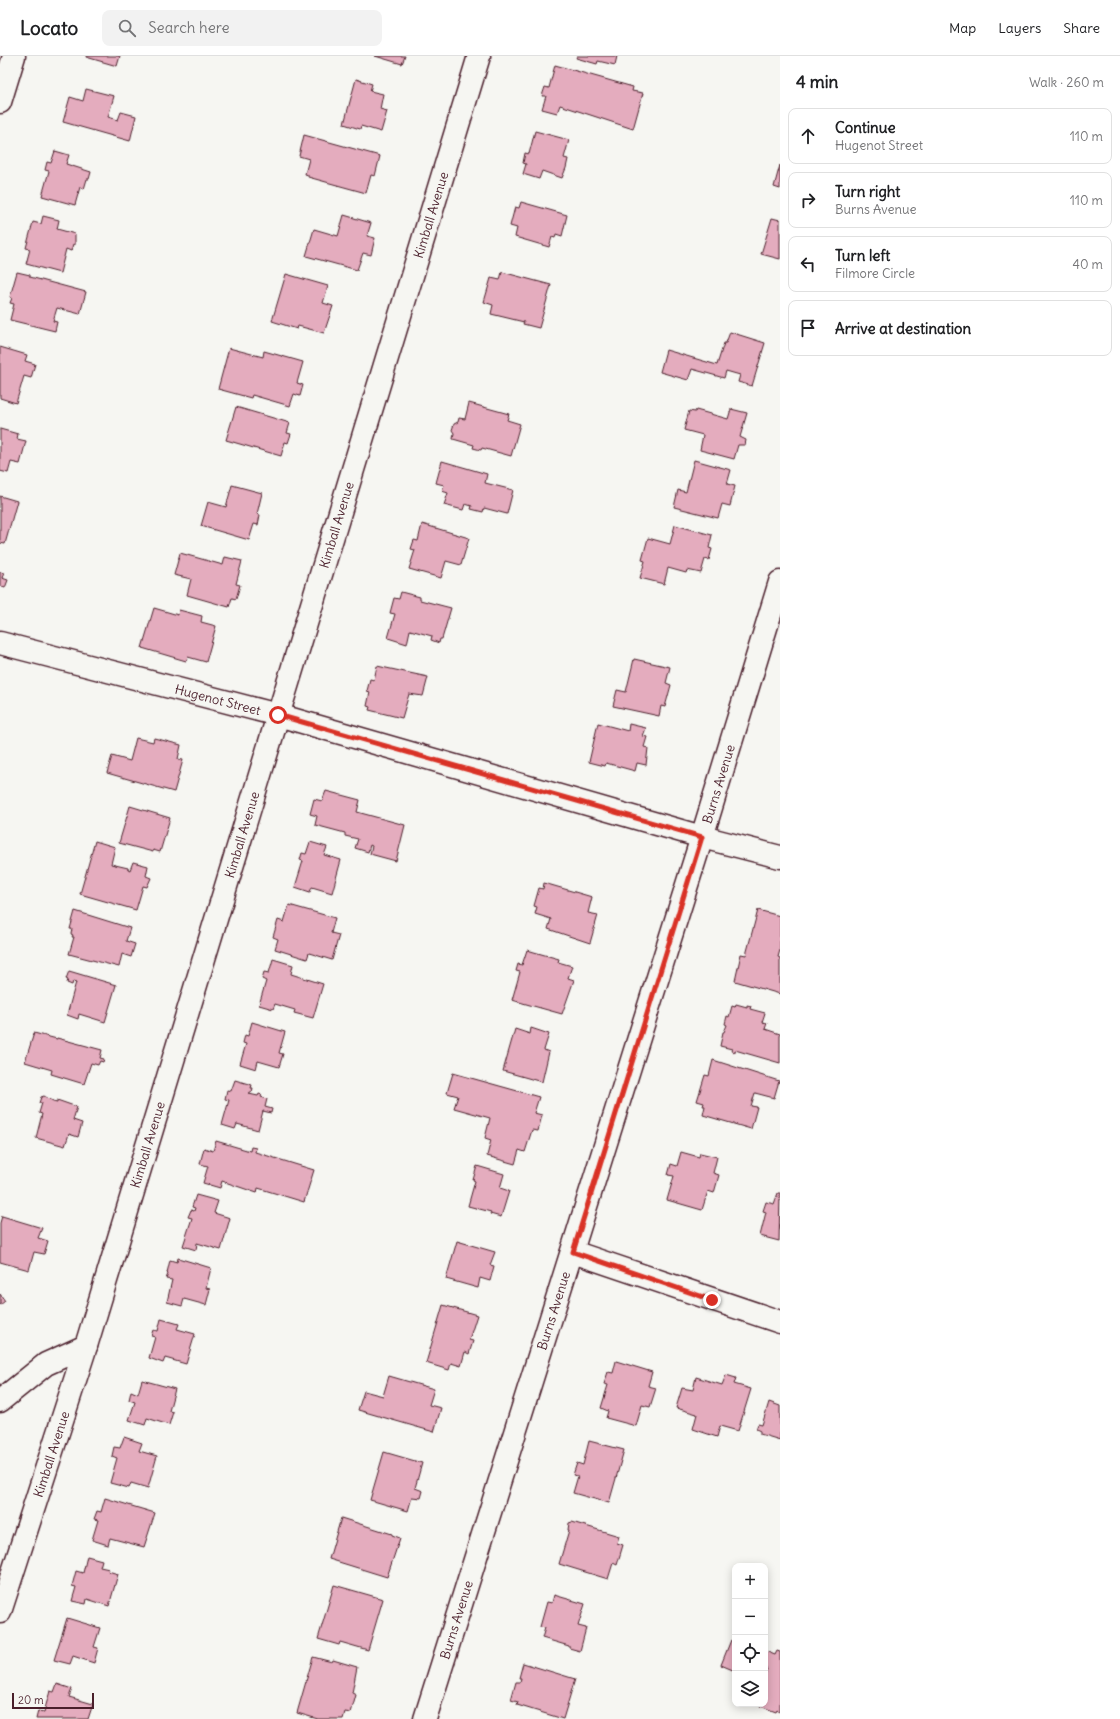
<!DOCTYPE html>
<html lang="en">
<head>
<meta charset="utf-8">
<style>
	body { margin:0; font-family:Delius,sans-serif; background:#f2f2f2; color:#202124 }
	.controls { position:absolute; right:12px; bottom:12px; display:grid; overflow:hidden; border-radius:8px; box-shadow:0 2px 10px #0003 }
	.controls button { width:36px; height:36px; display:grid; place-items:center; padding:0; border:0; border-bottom:1px solid #e0e0e0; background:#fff; color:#202124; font:20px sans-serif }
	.scale { position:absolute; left:12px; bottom:10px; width:82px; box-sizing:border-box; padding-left:4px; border:2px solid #4a1f2b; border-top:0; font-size:11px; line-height:14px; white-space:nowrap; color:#4a1f2b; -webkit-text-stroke:3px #f6f6f2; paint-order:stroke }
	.stop { position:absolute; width:12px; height:12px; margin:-9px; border:3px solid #d93025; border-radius:50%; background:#fff }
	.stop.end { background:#d93025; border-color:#fff; box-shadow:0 1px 4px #0008 }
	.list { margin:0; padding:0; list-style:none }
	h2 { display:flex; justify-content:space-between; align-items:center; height:52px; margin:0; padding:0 16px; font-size:17px }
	h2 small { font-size:13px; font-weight:400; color:#757577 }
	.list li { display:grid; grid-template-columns:26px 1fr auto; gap:12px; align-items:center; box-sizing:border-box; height:56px; margin:0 8px 8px; padding:0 8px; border:1px solid #e0e0e0; border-radius:8px }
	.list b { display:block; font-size:15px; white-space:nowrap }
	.list p { margin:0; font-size:13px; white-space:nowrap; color:#757577 }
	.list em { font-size:13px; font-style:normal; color:#757577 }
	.icon { flex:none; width:22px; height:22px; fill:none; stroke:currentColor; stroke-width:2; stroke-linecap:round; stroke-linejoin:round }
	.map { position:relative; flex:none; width:780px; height:1663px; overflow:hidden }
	header { display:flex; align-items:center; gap:24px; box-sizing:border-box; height:56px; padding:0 20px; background:#fff; border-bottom:1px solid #e0e0e0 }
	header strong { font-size:19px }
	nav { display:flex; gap:22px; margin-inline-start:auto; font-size:14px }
	.search { width:280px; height:36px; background:#f2f2f2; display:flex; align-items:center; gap:10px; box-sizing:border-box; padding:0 14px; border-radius:8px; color:#757577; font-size:15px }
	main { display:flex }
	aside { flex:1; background:#fff }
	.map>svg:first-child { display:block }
	.building { fill:#e4acbe; stroke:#4a1f2b }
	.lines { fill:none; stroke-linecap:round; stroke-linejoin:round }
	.street-casing { stroke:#4a1f2b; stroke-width:25 }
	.secondary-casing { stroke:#4a1f2b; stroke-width:25 }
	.street { stroke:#f6f6f2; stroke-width:22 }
	.secondary { stroke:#f6f6f2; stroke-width:22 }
	.route { stroke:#d93025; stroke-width:5 }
	.labels { text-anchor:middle; stroke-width:3; stroke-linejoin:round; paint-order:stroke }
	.street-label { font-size:13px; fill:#4a1f2b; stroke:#f6f6f2 }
</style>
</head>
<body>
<header>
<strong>Locato</strong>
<div class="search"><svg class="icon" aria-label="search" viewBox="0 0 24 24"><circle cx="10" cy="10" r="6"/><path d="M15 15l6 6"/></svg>Search here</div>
<nav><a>Map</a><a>Layers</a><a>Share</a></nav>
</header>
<main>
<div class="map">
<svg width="780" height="1663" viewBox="0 0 780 1663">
	<rect width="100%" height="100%" fill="#f6f6f2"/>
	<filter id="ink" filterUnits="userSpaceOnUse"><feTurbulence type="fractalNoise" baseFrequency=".025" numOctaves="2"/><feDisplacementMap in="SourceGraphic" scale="8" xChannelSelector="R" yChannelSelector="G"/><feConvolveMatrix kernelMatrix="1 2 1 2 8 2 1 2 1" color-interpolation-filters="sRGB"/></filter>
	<g filter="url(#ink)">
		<!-- building -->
		<g class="building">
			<polygon points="86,0 120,0 117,10 86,1"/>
			<polygon points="375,0 405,0 402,8"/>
			<polygon points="577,0 617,0 615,9 598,5 597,8 576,2"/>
			<polygon points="555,9 633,31 632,35 643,37 633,73 560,49 557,57 542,53 546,40 542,40 545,31 549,32"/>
			<polygon points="356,23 372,28 370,35 383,38 380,53 387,55 381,76 361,70 360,73 344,68"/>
			<polygon points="86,33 114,40 108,61 118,64 121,56 136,60 130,85 63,66 70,41 83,45"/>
			<polygon points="535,75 569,84 564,102 568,103 566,112 562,122 542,115 539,123 523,118 526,108 523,107 525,97 529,98"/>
			<polygon points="304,79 380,100 375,120 371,119 366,137 308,121 308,119 305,118 309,103 299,100"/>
			<polygon points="55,95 69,99 66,108 91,116 89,123 87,123 84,133 80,131 75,149 42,140 49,115 45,114 47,106 51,107"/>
			<polygon points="780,109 780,133 774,131"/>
			<polygon points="521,146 567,159 562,180 556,178 555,182 552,181 549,191 515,181 517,172 510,170 515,151 519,152"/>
			<polygon points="344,159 371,167 367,180 375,182 371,199 363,197 357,214 306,200 314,173 338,180"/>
			<polygon points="43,160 59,164 57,173 75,178 75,189 73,188 71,195 66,193 60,217 26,208 30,193 26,192 33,166 41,168"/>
			<polygon points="772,162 780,164 780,203 761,198"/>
			<polygon points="17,216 30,219 30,221 86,236 80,258 57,252 53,265 57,266 55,275 10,264 14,248 10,247 12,242 10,241"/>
			<polygon points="502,216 551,229 539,272 523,268 524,266 491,258 493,249 484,246 491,222 500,224"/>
			<polygon points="286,218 328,230 323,247 333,250 324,277 298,270 297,273 272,265"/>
			<polygon points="730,276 765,287 752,330 738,326 740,319 726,315 724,322 692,313 688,324 660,316 666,294 717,309 724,287 726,287"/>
			<polygon points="0,291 27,299 25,305 35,308 31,322 24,320 16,347 0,342"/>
			<polygon points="229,292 263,301 264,295 303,306 297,327 303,329 300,340 294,338 290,350 252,339 251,342 218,333"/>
			<polygon points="469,347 509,358 507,364 520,368 511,400 482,392 481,394 473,392 474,389 453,383 454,377 452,374 454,368 458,366 459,362 465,363"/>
			<polygon points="236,351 290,367 287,377 291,378 288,387 285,386 281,400 226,384"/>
			<polygon points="731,353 747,357 740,381 746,384 745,389 738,389 734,403 700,394 703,379 684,374 689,355 695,356 696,354 728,363"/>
			<polygon points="0,373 18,378 17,383 26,385 20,408 11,406 8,417 0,415"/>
			<polygon points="694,404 731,414 727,428 735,430 730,450 722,448 718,462 674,451 678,434 686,436"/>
			<polygon points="442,405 487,418 485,427 513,434 507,458 484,452 483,456 471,453 472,450 465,448 463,454 444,449 448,437 442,435 444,429 436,427"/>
			<polygon points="232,429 262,437 257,458 260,459 258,469 254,468 249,484 201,470 208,446 226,451"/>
			<polygon points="0,440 17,445 5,488 0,487"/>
			<polygon points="422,468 469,482 461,509 446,505 441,522 409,513 415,494 411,493 414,484 418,485"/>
			<polygon points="675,469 712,479 709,492 712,493 709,504 705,503 701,517 687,514 686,517 668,512 664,528 640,522 645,505 642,504 648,482 670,488"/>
			<polygon points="180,497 223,509 225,501 242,505 236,528 240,529 236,543 232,542 229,551 187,539 191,523 174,519"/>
			<polygon points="0,516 4,517 2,522 8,524 5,532 0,530"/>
			<polygon points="401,536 420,541 420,544 451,552 442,583 440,583 439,587 431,584 432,580 410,574 407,588 388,582 395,558 390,557 394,542 399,543"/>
			<polygon points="154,552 178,559 179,554 202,560 201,566 216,570 206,606 188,601 186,605 142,592"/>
			<polygon points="634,603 670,611 666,627 671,629 665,651 661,650 659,660 613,650 617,634 626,636"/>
			<polygon points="377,610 428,621 423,640 409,638 402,662 369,654 370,651 367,650 370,636 367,635 370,623 374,624"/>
			<polygon points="598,667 628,675 629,668 646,672 643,680 647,681 644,691 648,692 646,709 637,707 635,715 606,707 605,710 589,706"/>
			<polygon points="136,682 153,686 154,682 181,689 178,703 183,704 174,736 107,717 112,700 130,705"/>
			<polygon points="326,735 360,744 357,756 405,769 396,805 370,798 372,790 370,789 368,796 355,792 358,783 345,780 345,777 315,769 317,760 310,758 314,743 322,745"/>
			<polygon points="130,750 170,762 160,796 153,794 153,796 119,787"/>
			<polygon points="95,785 115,791 111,808 128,812 128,813 130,814 133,806 148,810 146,820 151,822 147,831 143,830 136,854 80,838"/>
			<polygon points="310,786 327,791 324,799 341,804 332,837 312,831 310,836 295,831 303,805 300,804 302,797 306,798"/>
			<polygon points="544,827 592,841 588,857 598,859 590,887 548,873 551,863 535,858 537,851 534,850 539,832 543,833"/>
			<polygon points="289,849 335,862 331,877 339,879 332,904 309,897 307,903 275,893 278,883 273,881 278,864 284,866"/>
			<polygon points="758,854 780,860 780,894 778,901 780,902 780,938 735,925 741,898 746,899"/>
			<polygon points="75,855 130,872 126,885 135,888 131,901 122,898 119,911 69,898 74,881 72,881 73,879 71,878 72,873 70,873"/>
			<polygon points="527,894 559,903 558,906 572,910 568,922 574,924 562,958 512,944 520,916 516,915 518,908 522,909"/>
			<polygon points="273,903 293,909 291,918 323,928 313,962 294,957 295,954 275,948 273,953 259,949 266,925 262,923 264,916 269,917"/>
			<polygon points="69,915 116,929 105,966 79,958 78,963 67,959 76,926 73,925 72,929 67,927 68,924 66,923"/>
			<polygon points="736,948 747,951 747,949 751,950 750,953 765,957 762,966 767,967 765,973 780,978 780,1007 735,994 735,996 731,995 732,993 720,990 723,976 724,976 727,969 725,968 727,960 729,961 732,950 735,951"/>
			<polygon points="252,966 285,976 279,997 283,998 279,1011 258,1005 256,1013 240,1008 246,988 243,987 245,979 248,980"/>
			<polygon points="531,972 549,978 544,994 549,996 542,1026 503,1015 515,973 530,978"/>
			<polygon points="34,977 57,983 57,982 102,994 100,1002 104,1003 103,1006 100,1005 98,1009 91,1007 84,1028 51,1018 52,1014 25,1006"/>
			<polygon points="713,1004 779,1025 774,1042 755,1037 751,1050 757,1051 751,1073 703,1059 705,1050 703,1050 704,1047 697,1045 705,1019 709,1020"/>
			<polygon points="453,1017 539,1041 534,1057 542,1059 538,1075 532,1074 525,1096 519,1094 515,1108 487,1100 491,1084 485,1082 490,1062 454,1052 458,1040 447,1037"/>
			<polygon points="235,1024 252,1029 251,1032 253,1032 252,1036 250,1036 249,1038 258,1040 259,1038 262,1039 261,1041 267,1043 265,1051 272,1053 271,1057 263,1055 258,1074 237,1068 235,1073 222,1069 229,1044 225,1043 227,1034 231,1035"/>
			<polygon points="44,1040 53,1045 57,1046 57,1044 77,1051 73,1064 82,1067 78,1081 69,1078 65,1090 36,1082 42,1058 39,1057 42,1047 39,1047 41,1041"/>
			<polygon points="216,1085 250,1095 251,1091 256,1092 255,1096 314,1114 304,1146 258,1132 257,1137 222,1125 220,1132 203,1127 208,1110 200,1108 204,1092 213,1095"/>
			<polygon points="681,1096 699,1101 700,1097 717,1101 713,1117 719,1119 714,1137 708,1135 702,1154 667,1144 674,1120 668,1119 671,1108 677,1110"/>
			<polygon points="477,1110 504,1118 500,1132 509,1135 501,1161 490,1158 491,1156 468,1150 475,1125 473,1124"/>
			<polygon points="778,1137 780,1137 779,1185 760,1180 766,1156 763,1155 766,1146 774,1148"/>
			<polygon points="196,1139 218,1145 214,1157 230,1162 221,1194 197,1187 196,1194 183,1190 192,1162 188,1161 191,1154 194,1155 195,1152 192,1151"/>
			<polygon points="2,1160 42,1172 38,1182 48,1185 44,1198 34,1196 29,1214 0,1206 0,1167"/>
			<polygon points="457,1185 495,1196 490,1209 494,1210 490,1225 480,1222 478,1232 446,1223"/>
			<polygon points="178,1202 211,1212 206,1232 210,1233 206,1249 184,1243 182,1250 167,1246 172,1224 166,1223 168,1218 167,1217 170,1204 177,1206"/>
			<polygon points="0,1238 5,1245 0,1249"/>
			<polygon points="443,1249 477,1259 469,1284 473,1285 469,1298 465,1296 461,1310 451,1307 449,1314 426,1307"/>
			<polygon points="161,1263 179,1268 177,1273 195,1278 186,1308 165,1302 163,1307 149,1302 155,1281 151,1280 153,1274 158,1275"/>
			<polygon points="616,1305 652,1316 648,1330 656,1332 650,1351 642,1349 636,1370 606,1362 608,1355 601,1352 608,1329 604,1328 608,1316 613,1317"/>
			<polygon points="726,1319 736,1322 734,1328 751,1333 738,1375 720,1370 717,1381 693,1373 697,1358 676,1352 682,1332 693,1334 696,1321 722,1329"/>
			<polygon points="389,1320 434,1333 429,1349 441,1352 434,1376 358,1354 364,1335 383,1340"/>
			<polygon points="142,1324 175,1333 169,1355 173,1356 169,1369 147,1362 145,1369 129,1364 135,1346 129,1344 131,1335 138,1338"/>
			<polygon points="769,1346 780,1350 780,1384 760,1378 760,1375 756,1373 758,1368 762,1369"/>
			<polygon points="124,1381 142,1387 139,1395 157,1400 148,1432 131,1427 129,1432 110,1427 117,1402 112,1400 114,1391 120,1392"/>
			<polygon points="589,1385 624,1394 609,1447 573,1437 578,1420 573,1419 577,1407 583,1409"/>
			<polygon points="384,1396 422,1407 415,1432 423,1435 421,1442 412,1441 408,1455 370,1444"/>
			<polygon points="105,1442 155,1457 144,1491 110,1482 108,1489 92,1484 98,1464 94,1463 97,1455 101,1456"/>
			<polygon points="341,1462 392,1478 392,1479 400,1482 387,1521 329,1503"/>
			<polygon points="572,1466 619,1480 617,1487 623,1489 617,1509 613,1507 608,1523 559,1508 569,1474 568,1474 569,1467"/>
			<polygon points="87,1500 102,1504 100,1511 109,1513 108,1515 118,1518 109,1550 87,1543 86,1548 72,1545 76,1531 72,1530 76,1515 83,1517"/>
			<polygon points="334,1529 383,1543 368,1594 340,1586 339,1589 318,1583"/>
			<polygon points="554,1539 585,1548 578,1570 586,1572 580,1595 569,1592 569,1590 542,1582 545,1572 540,1571 547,1546 552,1547"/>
			<polygon points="67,1562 100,1572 94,1591 98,1592 94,1607 73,1600 70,1608 54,1604"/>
			<polygon points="731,1584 735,1586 735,1615 721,1609"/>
			<polygon points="765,1595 775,1599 777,1595 780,1596 780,1656 777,1654 776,1656 760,1650 761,1648 765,1648 765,1619 767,1613 765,1612"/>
			<polygon points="313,1601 332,1606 333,1604 357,1611 352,1637 356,1639 351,1657 345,1656 343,1663 318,1663 297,1657"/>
			<polygon points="523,1607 575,1623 563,1663 517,1649 518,1646 511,1644 516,1626 520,1626 521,1622 519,1622"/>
			<polygon points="57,1628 72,1633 69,1641 93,1648 88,1663 36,1663 38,1655 44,1656 50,1635 54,1636"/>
		</g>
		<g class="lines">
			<defs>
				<g id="street">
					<polyline points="0,46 14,0"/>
					<path id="s1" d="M 0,587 L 278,659 L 702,781 L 780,801"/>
					<polyline points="573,1196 780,1266"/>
					<polyline points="0,1345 46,1308 86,1290"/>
					<path id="s2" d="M 425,1663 L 702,781 L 780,526"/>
				</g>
				<g id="secondary">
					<path id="s3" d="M 0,1556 L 86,1290 L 479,0"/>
				</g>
			</defs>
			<!-- street casing -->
			<use href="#street" class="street-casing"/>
			<!-- secondary casing -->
			<use href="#secondary" class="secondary-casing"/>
			<!-- street -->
			<use href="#street" class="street"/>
			<!-- secondary -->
			<use href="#secondary" class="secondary"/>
		</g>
	</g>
	<g class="lines" filter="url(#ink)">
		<!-- route -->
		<polyline class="route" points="278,659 702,781 573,1196 712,1244"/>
	</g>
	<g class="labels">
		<!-- street labels -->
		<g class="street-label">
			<text dy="5" stroke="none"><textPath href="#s3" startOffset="1462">Kimball Avenue</textPath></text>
			<text dy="5" stroke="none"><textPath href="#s3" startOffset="1138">Kimball Avenue</textPath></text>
			<text dy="5" stroke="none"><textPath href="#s1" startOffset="225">Hugenot Street</textPath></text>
			<text dy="5" stroke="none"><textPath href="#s2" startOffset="980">Burns Avenue</textPath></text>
			<text dy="5" stroke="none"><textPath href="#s3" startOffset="814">Kimball Avenue</textPath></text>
			<text dy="5" stroke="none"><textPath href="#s3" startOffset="490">Kimball Avenue</textPath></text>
			<text dy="5" stroke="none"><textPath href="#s2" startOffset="428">Burns Avenue</textPath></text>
			<text dy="5" stroke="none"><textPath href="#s3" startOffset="166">Kimball Avenue</textPath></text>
			<text dy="5" stroke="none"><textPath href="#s2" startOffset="104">Burns Avenue</textPath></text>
		</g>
	</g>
</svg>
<div class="controls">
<button>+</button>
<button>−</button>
<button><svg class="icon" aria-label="locate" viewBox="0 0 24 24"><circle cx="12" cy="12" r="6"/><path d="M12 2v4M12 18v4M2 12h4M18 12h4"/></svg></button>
<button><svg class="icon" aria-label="layers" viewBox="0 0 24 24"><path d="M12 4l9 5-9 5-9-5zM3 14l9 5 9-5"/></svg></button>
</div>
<div class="scale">20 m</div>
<div class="stop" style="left:278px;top:659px"></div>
<div class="stop end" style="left:712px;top:1244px"></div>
</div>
<aside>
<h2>4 min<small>Walk · 260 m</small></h2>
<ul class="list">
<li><svg class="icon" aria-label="ahead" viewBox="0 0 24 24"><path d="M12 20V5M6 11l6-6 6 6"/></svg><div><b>Continue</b><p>Hugenot Street</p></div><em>110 m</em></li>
<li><svg class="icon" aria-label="right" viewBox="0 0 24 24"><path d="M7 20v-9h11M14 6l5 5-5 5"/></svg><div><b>Turn right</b><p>Burns Avenue</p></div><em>110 m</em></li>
<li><svg class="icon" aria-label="left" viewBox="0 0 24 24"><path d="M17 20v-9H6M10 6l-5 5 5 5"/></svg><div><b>Turn left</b><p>Filmore Circle</p></div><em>40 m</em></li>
<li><svg class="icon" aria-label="arrive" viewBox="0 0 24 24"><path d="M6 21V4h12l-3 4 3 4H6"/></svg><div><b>Arrive at destination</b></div></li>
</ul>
</aside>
</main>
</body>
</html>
